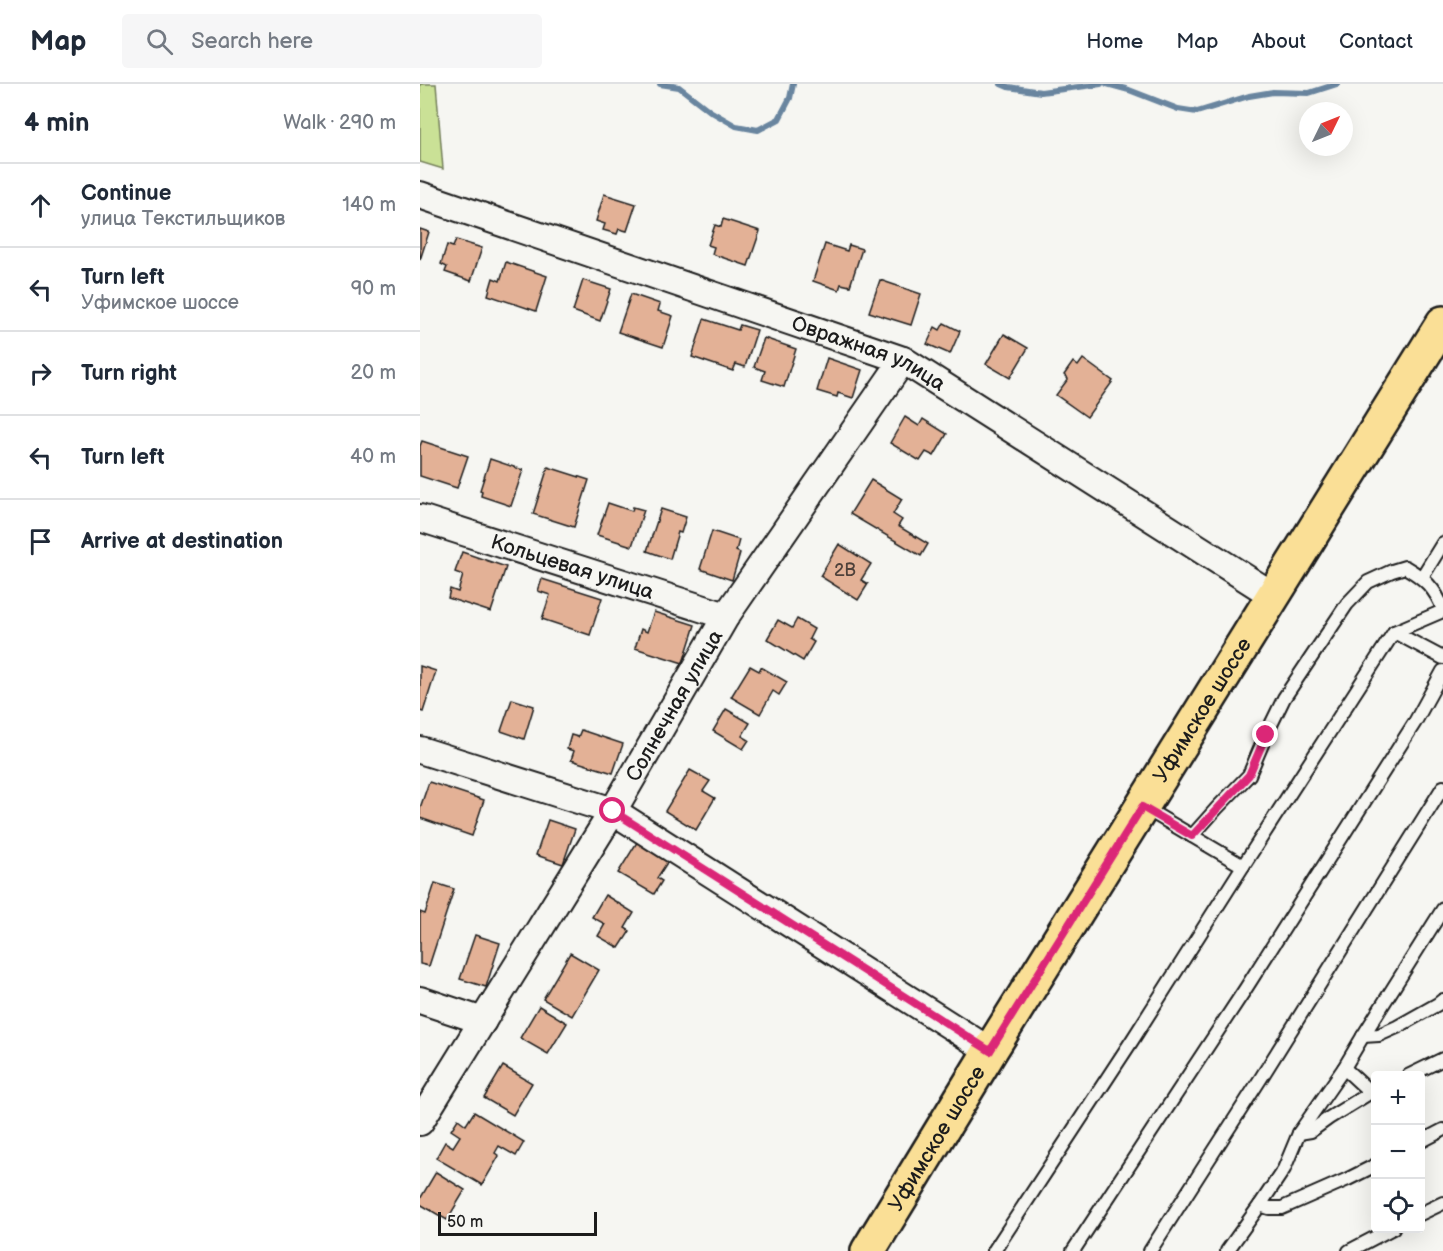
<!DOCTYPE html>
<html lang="en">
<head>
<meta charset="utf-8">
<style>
	body { margin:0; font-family:"Balsamiq Sans",sans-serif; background:#f6f6f7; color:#1f2937 }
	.controls { position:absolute; right:18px; bottom:18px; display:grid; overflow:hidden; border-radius:6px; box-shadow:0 6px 24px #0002 }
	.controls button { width:54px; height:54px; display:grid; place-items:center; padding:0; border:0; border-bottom:2px solid #e0e1e3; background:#fff; color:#1f2937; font:30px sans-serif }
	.compass { position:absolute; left:879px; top:18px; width:54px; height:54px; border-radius:50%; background:#fff; box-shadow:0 6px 24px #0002; rotate:47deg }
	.scale { position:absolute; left:18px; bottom:15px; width:159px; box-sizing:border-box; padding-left:6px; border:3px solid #1c1c1c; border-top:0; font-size:16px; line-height:21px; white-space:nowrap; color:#1c1c1c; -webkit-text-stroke:4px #f6f6f2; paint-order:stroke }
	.stop { position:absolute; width:18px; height:18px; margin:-14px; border:4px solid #db2777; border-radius:50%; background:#fff }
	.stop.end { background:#db2777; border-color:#fff; box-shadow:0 2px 6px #0008 }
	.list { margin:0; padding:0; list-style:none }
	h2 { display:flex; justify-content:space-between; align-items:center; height:78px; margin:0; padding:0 24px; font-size:26px }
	h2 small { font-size:20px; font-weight:400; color:#747a83 }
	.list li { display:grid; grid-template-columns:39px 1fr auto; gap:18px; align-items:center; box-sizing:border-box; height:84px; padding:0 24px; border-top:2px solid #e0e1e3 }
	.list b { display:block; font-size:22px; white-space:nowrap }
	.list p { margin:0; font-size:20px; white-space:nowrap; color:#747a83 }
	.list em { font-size:20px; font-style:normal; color:#747a83 }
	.icon { flex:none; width:33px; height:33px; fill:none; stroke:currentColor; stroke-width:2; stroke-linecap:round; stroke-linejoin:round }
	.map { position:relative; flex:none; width:1023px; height:1167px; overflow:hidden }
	header { display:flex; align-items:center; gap:36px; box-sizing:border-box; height:84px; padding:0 30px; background:#fff; border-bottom:2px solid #e0e1e3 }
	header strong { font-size:28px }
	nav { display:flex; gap:33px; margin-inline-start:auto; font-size:21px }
	.search { width:420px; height:54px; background:#f6f6f7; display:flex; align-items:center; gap:15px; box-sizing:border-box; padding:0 21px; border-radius:6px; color:#747a83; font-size:22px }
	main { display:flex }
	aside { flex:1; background:#fff }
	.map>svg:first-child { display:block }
	.green { fill:#cae196; stroke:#737e59; stroke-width:1.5 }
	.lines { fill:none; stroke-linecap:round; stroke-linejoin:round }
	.stream { stroke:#69859f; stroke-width:6 }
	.building { fill:#e3b196; stroke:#1c1c1c; stroke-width:1.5 }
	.service-casing { stroke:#1c1c1c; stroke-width:16 }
	.minor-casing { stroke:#1c1c1c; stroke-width:30 }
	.primary-casing { stroke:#1c1c1c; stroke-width:38 }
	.service { stroke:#f6f6f2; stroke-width:12 }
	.minor { stroke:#f6f6f2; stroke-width:26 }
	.primary { stroke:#fadf96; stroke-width:33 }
	.route { stroke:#db2777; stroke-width:8 }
	.labels { text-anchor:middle; stroke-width:4.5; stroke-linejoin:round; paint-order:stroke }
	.number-label { font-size:18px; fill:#4e413a }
	.street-label { font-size:21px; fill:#1c1c1c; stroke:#f6f6f2 }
</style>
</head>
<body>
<header>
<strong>Map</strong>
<div class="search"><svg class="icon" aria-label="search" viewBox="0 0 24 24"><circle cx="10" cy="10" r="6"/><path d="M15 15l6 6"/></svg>Search here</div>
<nav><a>Home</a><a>Map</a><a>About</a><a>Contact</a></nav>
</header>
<main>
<aside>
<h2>4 min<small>Walk · 290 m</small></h2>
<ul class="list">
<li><svg class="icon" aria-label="ahead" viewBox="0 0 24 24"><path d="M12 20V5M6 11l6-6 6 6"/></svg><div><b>Continue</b><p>улица Текстильщиков</p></div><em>140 m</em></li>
<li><svg class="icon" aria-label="left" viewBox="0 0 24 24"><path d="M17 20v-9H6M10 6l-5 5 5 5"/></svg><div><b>Turn left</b><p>Уфимское шоссе</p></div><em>90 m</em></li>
<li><svg class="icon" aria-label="right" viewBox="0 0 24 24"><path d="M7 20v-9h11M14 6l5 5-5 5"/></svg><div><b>Turn right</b></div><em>20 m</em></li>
<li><svg class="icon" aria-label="left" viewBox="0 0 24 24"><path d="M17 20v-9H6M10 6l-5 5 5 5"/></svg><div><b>Turn left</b></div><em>40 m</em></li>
<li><svg class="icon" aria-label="arrive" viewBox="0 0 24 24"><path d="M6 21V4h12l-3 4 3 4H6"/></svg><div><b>Arrive at destination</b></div></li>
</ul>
</aside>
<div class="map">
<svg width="1023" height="1167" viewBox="0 0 1023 1167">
	<rect width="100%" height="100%" fill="#f6f6f2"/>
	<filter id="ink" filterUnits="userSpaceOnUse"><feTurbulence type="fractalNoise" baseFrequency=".0167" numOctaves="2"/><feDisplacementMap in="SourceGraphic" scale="12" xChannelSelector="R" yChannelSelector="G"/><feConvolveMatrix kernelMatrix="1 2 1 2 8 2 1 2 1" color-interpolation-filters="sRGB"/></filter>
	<g filter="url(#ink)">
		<!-- green -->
		<polygon class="green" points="0,0 16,0 23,85 0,78"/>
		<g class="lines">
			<!-- stream -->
			<g class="stream">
				<polyline points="240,0 259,3 290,27 316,42 338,46 359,35 370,14 373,0"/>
				<polyline points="581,0 588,3 621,8 681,0"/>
				<polyline points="687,0 709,6 758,25 777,28 829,12 853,8 889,9 917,0"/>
			</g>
		</g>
		<!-- building -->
		<g class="building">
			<polygon points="184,110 216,120 207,147 199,145 197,150 183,146 185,140 176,137"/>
			<polygon points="303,135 340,147 328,182 292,170 294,163 288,161 295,141 301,143"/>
			<polygon points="0,145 9,148 0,176"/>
			<polygon points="36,156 62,164 51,197 25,188 27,183 21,180 27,161 33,163"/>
			<polygon points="405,160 427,167 429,161 442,165 430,202 421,200 419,206 393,197"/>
			<polygon points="86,178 127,192 116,227 68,211 73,194 80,197"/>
			<polygon points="163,196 191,205 180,237 153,227"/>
			<polygon points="460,196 501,210 491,241 449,228"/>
			<polygon points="211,210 240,220 238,227 253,232 243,263 198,248"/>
			<polygon points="284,235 318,246 320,241 337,246 325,283 316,280 313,287 272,273"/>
			<polygon points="524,239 540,247 530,270 507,260 515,243 520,246"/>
			<polygon points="584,250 608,264 590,294 566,280"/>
			<polygon points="344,254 376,265 364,303 342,296 345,287 334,283"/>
			<polygon points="407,274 442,286 433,314 418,309 417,313 397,307"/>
			<polygon points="663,275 693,297 667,333 636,311 648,295 644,291 653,278 658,282"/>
			<polygon points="485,333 499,342 503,335 527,350 514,372 506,368 500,377 470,359"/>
			<polygon points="2,357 48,372 37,404 0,392 0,362"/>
			<polygon points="70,375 103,386 91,422 61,412 62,407 60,406"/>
			<polygon points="128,383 169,396 154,443 113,430"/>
			<polygon points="451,396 482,415 473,430 482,436 478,442 508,460 501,472 430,430"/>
			<polygon points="188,419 212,427 213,423 224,426 212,462 177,451"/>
			<polygon points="241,425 266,433 261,449 258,448 250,475 227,467"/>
			<polygon points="292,447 319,456 316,467 320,469 312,496 280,485"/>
			<polygon points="419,460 451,480 441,496 448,500 438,516 400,492"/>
			<polygon points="42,468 86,483 71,528 28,514 30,505 38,508 43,491 35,488"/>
			<polygon points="122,495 182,514 170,551 122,535 130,511 118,507"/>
			<polygon points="234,528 275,541 263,579 215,564 221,545 227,548"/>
			<polygon points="377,535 394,545 389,555 394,558 383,577 347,555 358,536 372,544"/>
			<polygon points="0,582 16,587 3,628 0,627"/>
			<polygon points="330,582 339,587 341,583 367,598 359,611 353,607 340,630 311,613"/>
			<polygon points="92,615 114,622 104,655 81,647"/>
			<polygon points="306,625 330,639 322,652 329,656 323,665 293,647"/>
			<polygon points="161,646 203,660 193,689 151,676 154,667 147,665 151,651 158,653"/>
			<polygon points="270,686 290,697 283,707 295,714 276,746 245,727"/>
			<polygon points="9,698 64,716 52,752 0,734 0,724"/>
			<polygon points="128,736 155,745 143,780 116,771"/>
			<polygon points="219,755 250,774 237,794 242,797 234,810 198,789"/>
			<polygon points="15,799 34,805 9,882 0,880 0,828 5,830"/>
			<polygon points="185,811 214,829 205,844 210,847 199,864 178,852 185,840 172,833"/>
			<polygon points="55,851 80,859 66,903 40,895"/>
			<polygon points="150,869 179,886 152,932 123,915"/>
			<polygon points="119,922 147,939 128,970 100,954"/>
			<polygon points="83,982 112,999 93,1031 64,1014"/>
			<polygon points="54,1028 104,1058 96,1072 79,1062 75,1069 79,1072 62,1101 16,1074 25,1058 33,1063 40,1052 31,1046 38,1035 46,1041"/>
			<polygon points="16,1088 45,1106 27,1136 0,1120 0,1115"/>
		</g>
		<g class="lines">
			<defs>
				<g id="service">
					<polyline points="1002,493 1023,459"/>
					<polyline points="974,548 1023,574"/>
					<path d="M 772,752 L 797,724 L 829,691 L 846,651 L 864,614 L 927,520 L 948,498 L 972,487 L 985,483 C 1004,494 1015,504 1023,525"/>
					<polyline points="823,782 974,548 1023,527"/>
					<polyline points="943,952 959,951 977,943 1018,920 1023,916"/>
					<polyline points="924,984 950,1008"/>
					<polyline points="988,992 1023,975"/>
					<polyline points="879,1049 891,1047 909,1034 956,1005"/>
					<polyline points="1000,1058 1023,1046"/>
					<polyline points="840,1121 849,1124 862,1124 928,1095 956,1081"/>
					<polyline points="1000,1130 1023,1119"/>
					<polyline points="574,1167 713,955 823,782 723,723"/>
					<polyline points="653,1167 826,904 995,638 1023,587"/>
					<polyline points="730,1167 841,994 1023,703"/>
					<polyline points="807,1167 840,1121 864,1085 879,1049 924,984 943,952 1023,825"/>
					<polyline points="929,1167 973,1144"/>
				</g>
				<g id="minor">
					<path id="s1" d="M 0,111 L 483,276 L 854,512"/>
					<path id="s2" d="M 0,434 L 306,532"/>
					<polyline points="0,666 193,727 570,967"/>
					<polyline points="0,916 63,937"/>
					<path id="s3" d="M 0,1038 L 193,727 L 306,532 L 483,276"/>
				</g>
				<g id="primary">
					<path id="s4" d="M 448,1167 L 570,967 L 1023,239"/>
				</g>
			</defs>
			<!-- service casing -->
			<use href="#service" class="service-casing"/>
			<!-- minor casing -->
			<use href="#minor" class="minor-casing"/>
			<!-- primary casing -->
			<use href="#primary" class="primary-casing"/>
			<!-- service -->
			<use href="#service" class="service"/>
			<!-- minor -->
			<use href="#minor" class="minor"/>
			<!-- primary -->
			<use href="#primary" class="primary"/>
		</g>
	</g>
	<g class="lines" filter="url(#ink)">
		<!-- route -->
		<polyline class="route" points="193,727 570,967 722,723 772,752 829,691 846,651"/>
	</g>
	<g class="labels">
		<!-- number labels -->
		<g class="number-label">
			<text x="425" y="492">2В</text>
		</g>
		<!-- street labels -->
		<g class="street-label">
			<text dy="7" stroke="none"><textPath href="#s1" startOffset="476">Овражная улица</textPath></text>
			<text dy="7" stroke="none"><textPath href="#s2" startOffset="160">Кольцевая улица</textPath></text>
			<text dy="7" stroke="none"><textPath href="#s3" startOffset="488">Солнечная улица</textPath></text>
			<text dy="7" stroke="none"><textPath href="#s4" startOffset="636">Уфимское шоссе</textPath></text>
			<text dy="7" stroke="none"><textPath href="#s4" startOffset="132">Уфимское шоссе</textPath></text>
		</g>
	</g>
</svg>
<div class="controls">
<button>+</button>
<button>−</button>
<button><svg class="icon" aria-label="locate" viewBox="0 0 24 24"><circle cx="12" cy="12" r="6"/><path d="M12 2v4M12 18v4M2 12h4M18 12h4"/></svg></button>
</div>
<svg class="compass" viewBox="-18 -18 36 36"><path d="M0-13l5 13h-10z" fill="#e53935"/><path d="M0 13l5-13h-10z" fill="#747a83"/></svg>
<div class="scale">50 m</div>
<div class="stop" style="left:193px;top:727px"></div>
<div class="stop end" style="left:846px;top:651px"></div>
</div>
</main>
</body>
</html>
